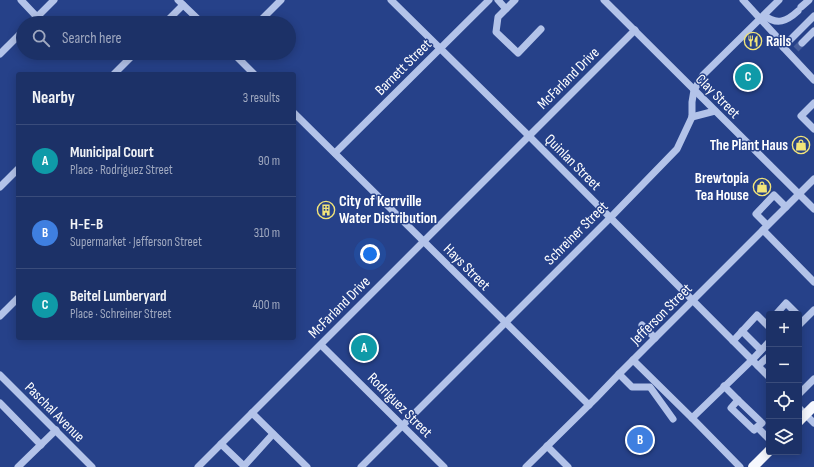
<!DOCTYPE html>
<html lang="en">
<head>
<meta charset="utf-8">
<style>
	body { margin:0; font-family:"Sofia Sans Condensed",sans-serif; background:#25396d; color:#f1f3f6 }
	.controls { position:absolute; right:12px; bottom:12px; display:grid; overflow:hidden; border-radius:4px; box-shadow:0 2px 10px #0003 }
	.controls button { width:36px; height:36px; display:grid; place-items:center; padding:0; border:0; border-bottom:1px solid #3a4c7b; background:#1c3167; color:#f1f3f6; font:20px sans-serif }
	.you { position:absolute; left:370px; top:254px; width:14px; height:14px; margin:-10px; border:3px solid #fff; border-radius:50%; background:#1a73e8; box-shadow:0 0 0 6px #1a73e833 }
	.badge { display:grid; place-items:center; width:26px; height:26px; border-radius:50%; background:#ea580c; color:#fff; font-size:13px; font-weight:700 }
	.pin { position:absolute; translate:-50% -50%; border:2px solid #fff; box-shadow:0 1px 4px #0006 }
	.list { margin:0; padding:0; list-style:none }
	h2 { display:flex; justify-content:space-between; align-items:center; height:52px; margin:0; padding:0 16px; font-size:17px }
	h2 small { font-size:13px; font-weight:400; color:#a0a9c0 }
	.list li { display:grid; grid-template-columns:26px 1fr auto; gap:12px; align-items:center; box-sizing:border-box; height:72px; padding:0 16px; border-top:1px solid #3a4c7b }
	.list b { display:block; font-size:15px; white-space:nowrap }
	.list p { margin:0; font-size:13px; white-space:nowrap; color:#a0a9c0 }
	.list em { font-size:13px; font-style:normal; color:#a0a9c0 }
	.icon { flex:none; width:22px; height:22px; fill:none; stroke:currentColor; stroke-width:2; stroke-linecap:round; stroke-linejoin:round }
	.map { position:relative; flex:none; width:814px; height:467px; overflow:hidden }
	.search { position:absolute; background:#1c3167; box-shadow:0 2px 10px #0003; left:16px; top:16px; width:280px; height:44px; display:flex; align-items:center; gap:10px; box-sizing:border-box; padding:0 14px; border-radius:22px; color:#a0a9c0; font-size:15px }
	.panel { position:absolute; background:#1c3167; box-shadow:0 2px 10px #0003; left:16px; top:72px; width:280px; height:268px; border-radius:4px }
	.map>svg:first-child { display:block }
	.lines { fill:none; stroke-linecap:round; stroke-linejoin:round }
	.minor-tunnel { stroke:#475e9b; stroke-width:7; stroke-dasharray:7 3.5; stroke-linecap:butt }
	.minor { stroke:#b3c3e9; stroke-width:7 }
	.major { stroke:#f6f8fe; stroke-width:10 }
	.labels { text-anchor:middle; stroke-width:3; stroke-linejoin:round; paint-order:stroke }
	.poi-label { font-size:15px; font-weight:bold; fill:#fff; stroke:#264189; text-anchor:start }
	.street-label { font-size:15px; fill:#fff; stroke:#264189 }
</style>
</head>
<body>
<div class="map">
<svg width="814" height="467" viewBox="0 0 814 467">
	<rect width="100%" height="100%" fill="#264189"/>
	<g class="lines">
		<!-- minor-tunnel -->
		<polyline class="minor-tunnel" points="796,49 802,43"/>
		<!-- minor -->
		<g class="minor">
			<polyline points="21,0 37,17"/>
			<polyline points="178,0 202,23"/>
			<polyline points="391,0 529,136 769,377"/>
			<polyline points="498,0 506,9"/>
			<polyline points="515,0 498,17 496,32 518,53 541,29"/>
			<polyline points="604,0 814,209"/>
			<polyline points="743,0 778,38 783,47 814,80"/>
			<polyline points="801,7 809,0"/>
			<path d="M 764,15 C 777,26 787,21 798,11"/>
			<polyline points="31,23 54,0"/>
			<polyline points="165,23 183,5"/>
			<polyline points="258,23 281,0"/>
			<polyline points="802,43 814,31"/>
			<polyline points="783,47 814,16"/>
			<polyline points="233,53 254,74"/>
			<polyline points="0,54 23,31"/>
			<polyline points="114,74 135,53"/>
			<polyline points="814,103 801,116 814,129"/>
			<polyline points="294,113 589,405"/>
			<polyline points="692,117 715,111"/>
			<polyline points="335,153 489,0"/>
			<polyline points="0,187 18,169"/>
			<polyline points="767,225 756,214 774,195 786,207"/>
			<polyline points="763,230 814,282"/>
			<polyline points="778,314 777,313 786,303 797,314"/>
			<polyline points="0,316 18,298"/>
			<polyline points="642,325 655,338"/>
			<polyline points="799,325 814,310"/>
			<polyline points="742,331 761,350"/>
			<polyline points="733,341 757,315 769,327"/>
			<polyline points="321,345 444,467"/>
			<polyline points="633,360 692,418 740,467"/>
			<polyline points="758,366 769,356"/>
			<polyline points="619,374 632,387 650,387 673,419"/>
			<polyline points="0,375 92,467"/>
			<polyline points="724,386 738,400"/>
			<polyline points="799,394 814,379"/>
			<polygon points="738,400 762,423 754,430 731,408"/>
			<polyline points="0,403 41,445"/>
			<polyline points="799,408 814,423"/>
			<polyline points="252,413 307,467"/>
			<polyline points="692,418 752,360 769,342"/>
			<polyline points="757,427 769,439"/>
			<polyline points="221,444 244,466 273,434"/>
			<polyline points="547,446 568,467"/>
			<polyline points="18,467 56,430"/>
			<polyline points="198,467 635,30"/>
			<polyline points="361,467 610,218 677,149 692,117 692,102 694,90 703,75 779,0"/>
			<polyline points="526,467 595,399 619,374 814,179"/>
		</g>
		<!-- major -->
		<g class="major">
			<polyline points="799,421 814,406"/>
			<polyline points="753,467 769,451"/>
		</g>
	</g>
	<!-- icons -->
	<defs>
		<symbol id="restaurant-ring" viewBox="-11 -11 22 22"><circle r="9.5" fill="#264189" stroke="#f2e479" stroke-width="1.5"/><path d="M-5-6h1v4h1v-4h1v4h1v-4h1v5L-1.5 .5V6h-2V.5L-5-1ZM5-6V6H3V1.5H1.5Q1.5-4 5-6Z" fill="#f2e479"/></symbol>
		<symbol id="shop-ring" viewBox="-11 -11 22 22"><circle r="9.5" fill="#264189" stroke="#f2e479" stroke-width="1.5"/><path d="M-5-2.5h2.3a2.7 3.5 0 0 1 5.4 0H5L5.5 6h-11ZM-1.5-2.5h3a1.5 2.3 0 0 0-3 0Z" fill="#f2e479"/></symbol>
		<symbol id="building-ring" viewBox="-11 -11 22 22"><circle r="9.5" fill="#264189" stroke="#f2e479" stroke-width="1.5"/><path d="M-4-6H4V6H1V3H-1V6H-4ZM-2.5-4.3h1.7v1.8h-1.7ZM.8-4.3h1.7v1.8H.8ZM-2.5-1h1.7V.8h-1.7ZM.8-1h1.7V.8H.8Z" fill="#f2e479"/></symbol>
	</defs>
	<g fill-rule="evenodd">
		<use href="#restaurant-ring" x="743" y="31" width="20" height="20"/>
		<use href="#shop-ring" x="791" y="135" width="20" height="20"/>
		<use href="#shop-ring" x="752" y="177" width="20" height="20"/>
		<use href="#building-ring" x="316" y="200" width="20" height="20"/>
	</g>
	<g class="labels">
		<!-- poi labels -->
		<g class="poi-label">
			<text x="766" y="46">Rails</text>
			<text x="788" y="150" text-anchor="end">The Plant Haus</text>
			<text x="749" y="183" text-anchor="end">Brewtopia<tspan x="749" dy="17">Tea House</tspan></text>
			<text x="339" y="206">City of Kerrville<tspan x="339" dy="17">Water Distribution</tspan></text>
		</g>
		<!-- street labels -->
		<g class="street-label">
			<text transform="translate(403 67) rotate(-45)" y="5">Barnett Street</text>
			<text transform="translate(568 78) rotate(-45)" y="5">McFarland Drive</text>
			<text transform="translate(718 96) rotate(45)" y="5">Clay Street</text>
			<text transform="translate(573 162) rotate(45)" y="5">Quinlan Street</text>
			<text transform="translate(576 233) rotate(-45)" y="5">Schreiner Street</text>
			<text transform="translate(467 267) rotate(45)" y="5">Hays Street</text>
			<text transform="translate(339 307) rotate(-45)" y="5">McFarland Drive</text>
			<text transform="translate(661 314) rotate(-45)" y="5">Jefferson Street</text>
			<text transform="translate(400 405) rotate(45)" y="5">Rodriguez Street</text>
			<text transform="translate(55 412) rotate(45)" y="5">Paschal Avenue</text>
		</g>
	</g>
</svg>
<div class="controls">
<button>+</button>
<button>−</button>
<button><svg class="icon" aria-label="locate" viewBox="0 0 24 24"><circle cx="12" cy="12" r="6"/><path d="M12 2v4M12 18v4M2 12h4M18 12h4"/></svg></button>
<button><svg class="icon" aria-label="layers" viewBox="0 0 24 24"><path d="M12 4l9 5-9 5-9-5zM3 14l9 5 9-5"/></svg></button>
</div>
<div class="you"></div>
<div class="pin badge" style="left:364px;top:348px;background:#0f9aa8">A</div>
<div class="pin badge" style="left:640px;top:440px;background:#3f7fe0">B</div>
<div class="pin badge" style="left:748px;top:77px;background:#0f9aa8">C</div>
<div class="search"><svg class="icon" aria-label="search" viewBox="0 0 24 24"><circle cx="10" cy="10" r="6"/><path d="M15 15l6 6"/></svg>Search here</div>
<section class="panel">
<h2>Nearby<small>3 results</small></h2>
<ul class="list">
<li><span class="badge" style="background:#0f9aa8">A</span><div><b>Municipal Court</b><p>Place · Rodriguez Street</p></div><em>90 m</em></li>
<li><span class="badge" style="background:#3f7fe0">B</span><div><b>H-E-B</b><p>Supermarket · Jefferson Street</p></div><em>310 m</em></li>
<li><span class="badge" style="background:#0f9aa8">C</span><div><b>Beitel Lumberyard</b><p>Place · Schreiner Street</p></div><em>400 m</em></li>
</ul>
</section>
</div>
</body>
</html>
